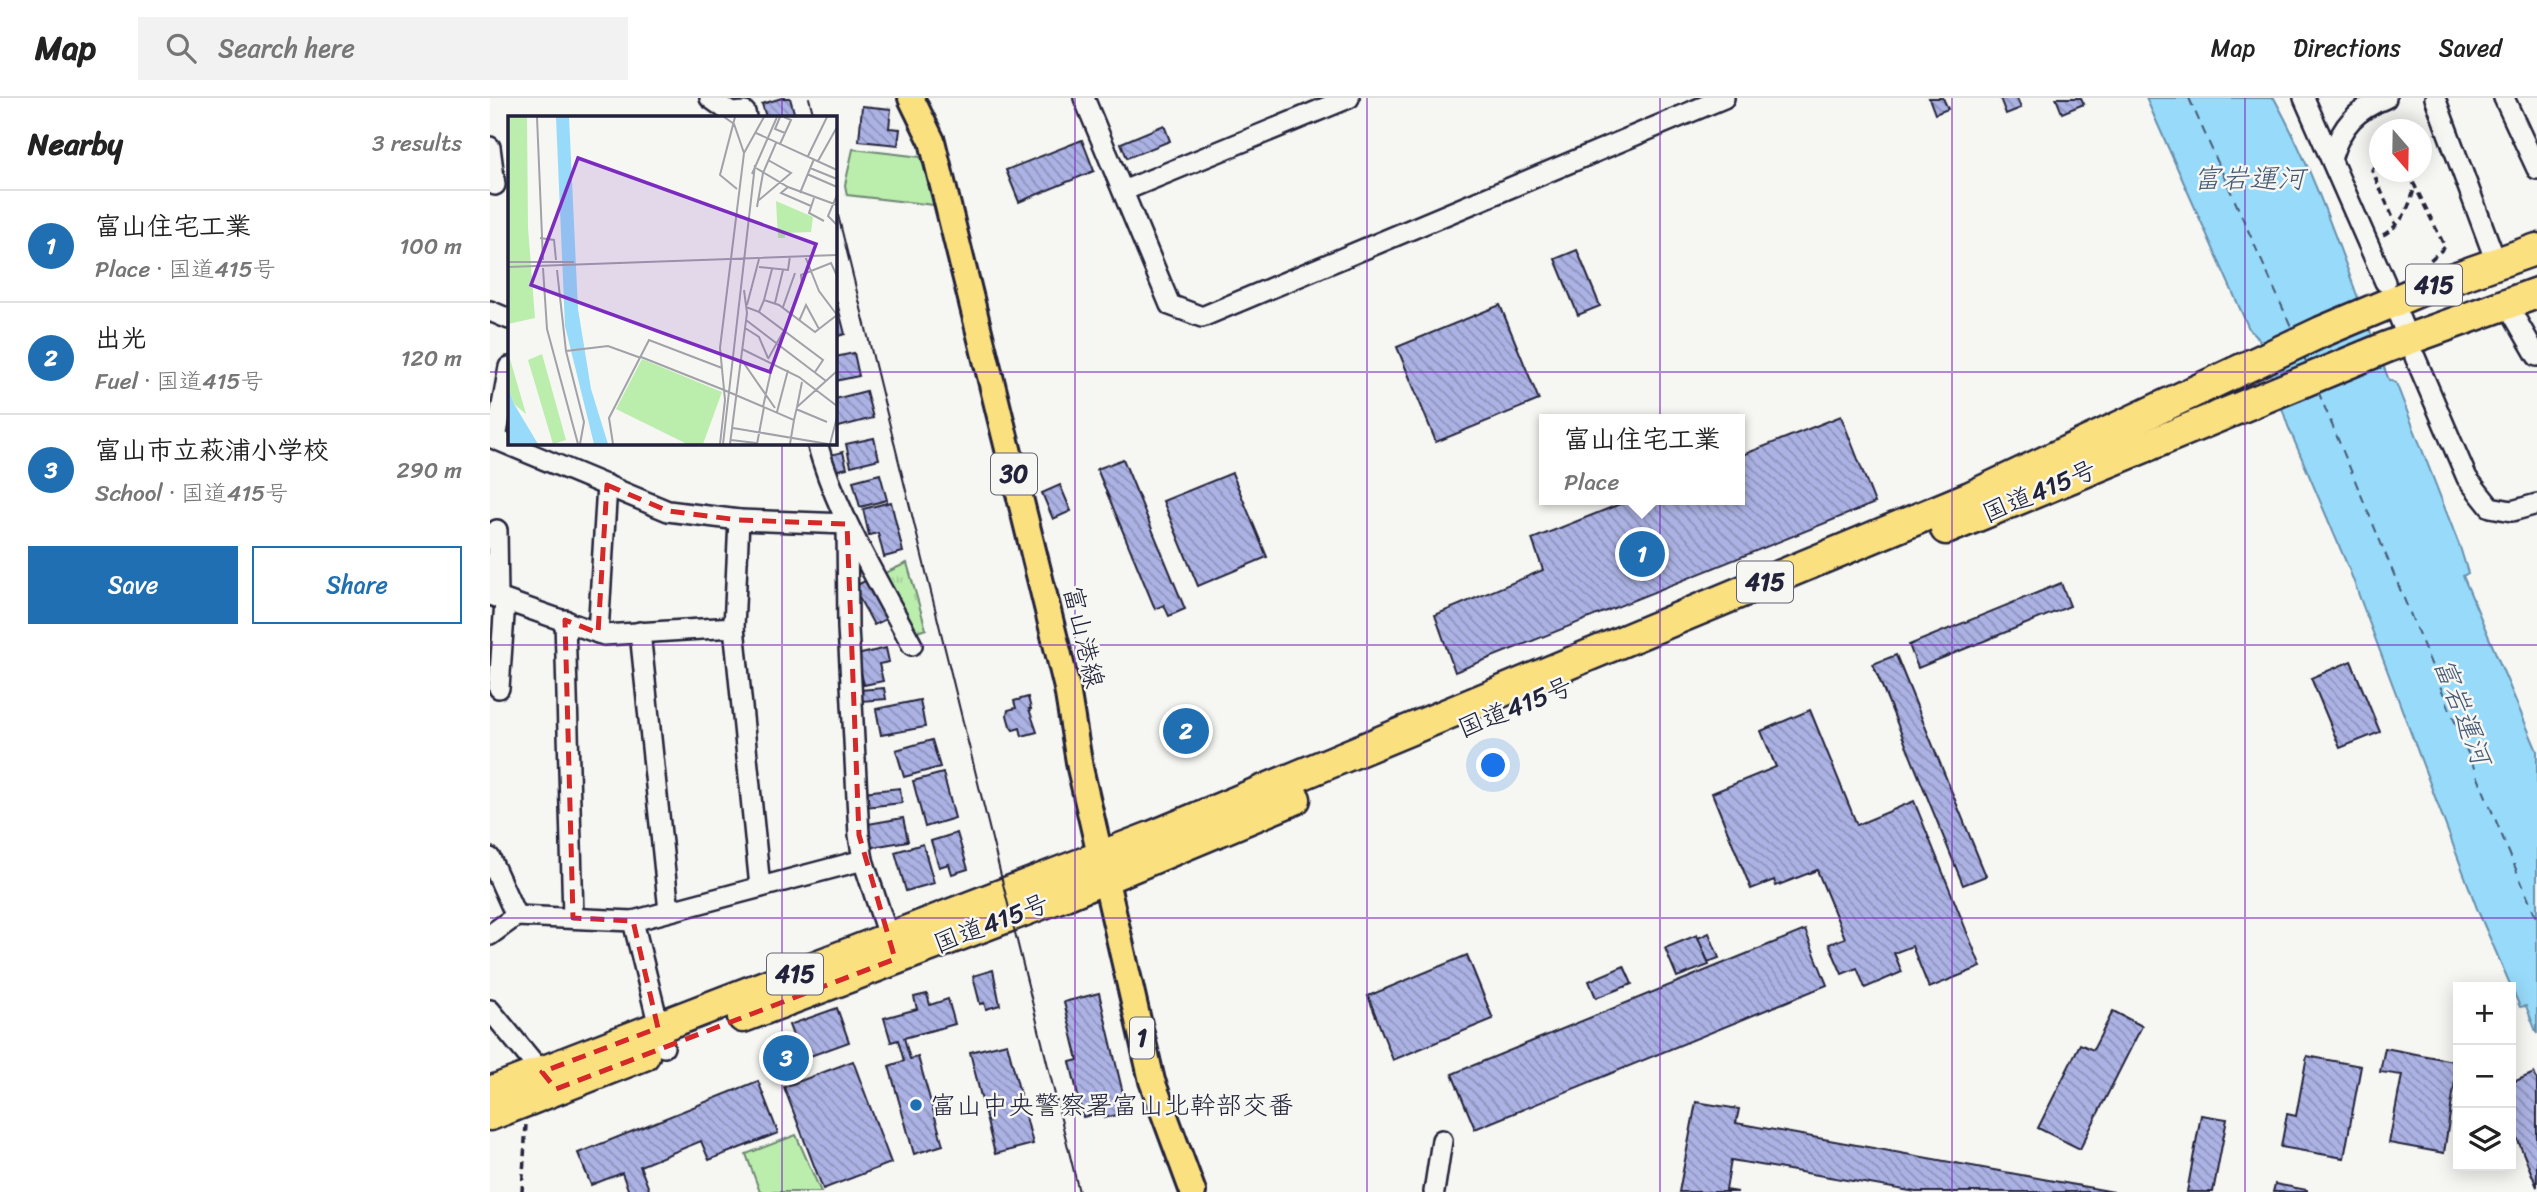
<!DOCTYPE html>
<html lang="en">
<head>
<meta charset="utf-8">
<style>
	body { margin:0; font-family:Sriracha,"Klee One",sans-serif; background:#f2f2f2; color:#222 }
	.controls { position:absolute; right:21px; bottom:21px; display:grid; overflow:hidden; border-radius:0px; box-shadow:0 4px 18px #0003 }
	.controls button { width:63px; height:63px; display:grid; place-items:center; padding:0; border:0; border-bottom:2px solid #e0e0e0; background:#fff; color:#222; font:35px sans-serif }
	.compass { position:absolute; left:1879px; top:21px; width:63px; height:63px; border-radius:50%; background:#fff; box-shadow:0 4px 18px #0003; rotate:160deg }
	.you { position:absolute; left:1004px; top:668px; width:24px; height:24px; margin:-18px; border:5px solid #fff; border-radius:50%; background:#1a73e8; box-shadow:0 0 0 10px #1a73e833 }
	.badge { display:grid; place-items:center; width:46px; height:46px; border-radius:50%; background:#1f6fb2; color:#fff; font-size:23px; font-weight:700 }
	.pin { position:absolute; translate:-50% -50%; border:4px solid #fff; box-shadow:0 2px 7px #0006 }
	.popup { position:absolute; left:1049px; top:316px; width:206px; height:91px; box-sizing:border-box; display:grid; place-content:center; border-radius:0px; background:#fff; filter:drop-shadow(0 2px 5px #0005); font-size:23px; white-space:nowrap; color:#767676 }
	.popup b { font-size:26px; color:#222 }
	.popup::after { content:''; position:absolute; left:50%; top:100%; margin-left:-14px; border:14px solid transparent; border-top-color:#fff }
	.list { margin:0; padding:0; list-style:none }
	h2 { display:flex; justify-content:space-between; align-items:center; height:91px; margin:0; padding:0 28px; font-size:30px }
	h2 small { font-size:23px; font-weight:400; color:#767676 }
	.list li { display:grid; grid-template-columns:46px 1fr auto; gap:21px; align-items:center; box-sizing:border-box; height:112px; padding:0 28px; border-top:2px solid #e0e0e0 }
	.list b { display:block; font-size:26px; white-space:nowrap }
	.list p { margin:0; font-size:23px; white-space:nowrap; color:#767676 }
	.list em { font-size:23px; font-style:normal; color:#767676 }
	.actions { display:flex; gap:14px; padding:21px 28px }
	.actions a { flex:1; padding:16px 0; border:2px solid #1f6fb2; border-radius:0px; text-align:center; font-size:24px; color:#1f6fb2 }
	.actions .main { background:#1f6fb2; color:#fff }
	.icon { flex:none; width:38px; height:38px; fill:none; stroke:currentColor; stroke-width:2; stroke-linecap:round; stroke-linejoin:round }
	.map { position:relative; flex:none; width:2047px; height:1094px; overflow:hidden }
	header { display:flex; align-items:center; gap:42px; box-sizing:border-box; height:98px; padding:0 35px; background:#fff; border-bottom:2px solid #e0e0e0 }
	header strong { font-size:33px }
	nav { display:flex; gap:38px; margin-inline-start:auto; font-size:24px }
	.search { width:490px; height:63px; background:#f2f2f2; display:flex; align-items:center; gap:18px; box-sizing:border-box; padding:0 24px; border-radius:0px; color:#767676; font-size:26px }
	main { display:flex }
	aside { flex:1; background:#fff }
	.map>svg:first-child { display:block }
	.green { fill:#bbedac; stroke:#6e8874; stroke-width:2 }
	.park { fill:url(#park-tufts); stroke:#6e8874; stroke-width:2 }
	.water { fill:#97daf9; stroke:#6890ad; stroke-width:2 }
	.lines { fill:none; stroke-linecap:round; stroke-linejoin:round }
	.ferry { stroke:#455974; stroke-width:2; stroke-dasharray:9 7; stroke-linecap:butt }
	.building { fill:url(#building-back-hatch); stroke:#22223b; stroke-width:2 }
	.minor-casing { stroke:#22223b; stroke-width:24 }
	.major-casing { stroke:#22223b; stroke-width:30 }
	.highway-casing { stroke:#22223b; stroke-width:35 }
	.path { stroke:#22223b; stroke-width:3.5; stroke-dasharray:7 5; stroke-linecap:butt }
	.minor { stroke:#f6f6f2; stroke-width:19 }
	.major { stroke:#fbe080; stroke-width:24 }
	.highway { stroke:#fbe080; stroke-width:30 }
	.tram { stroke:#22223b; stroke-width:2 }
	.marked { fill:none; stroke:#d62828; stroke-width:5; stroke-dasharray:14 9; stroke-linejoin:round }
	.grid { fill:none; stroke:#7b2cbf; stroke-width:2; stroke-opacity:0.55 }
	.poi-dot { fill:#1f6fb2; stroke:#f6f6f2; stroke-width:2.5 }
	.labels { text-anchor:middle; stroke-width:5; stroke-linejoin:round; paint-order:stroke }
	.shield { fill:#f6f6f2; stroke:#626272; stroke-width:2 }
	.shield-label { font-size:24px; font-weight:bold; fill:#22223b }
	.street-label { font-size:26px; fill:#22223b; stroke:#f6f6f2 }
	.poi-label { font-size:26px; fill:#22223b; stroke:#f6f6f2; text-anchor:start }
	.water-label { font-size:28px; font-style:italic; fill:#455974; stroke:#f6f6f2 }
	.inset-river { fill:none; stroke:#97daf9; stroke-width:3.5 }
	.inset-road { fill:none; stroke:#a1a1a9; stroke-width:2 }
	.view { fill:#7b2cbf; fill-opacity:0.15; stroke:#7b2cbf; stroke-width:3.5 }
	.inset-edge { fill:none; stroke:#22223b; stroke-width:3.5 }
</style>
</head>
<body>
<header>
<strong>Map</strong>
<div class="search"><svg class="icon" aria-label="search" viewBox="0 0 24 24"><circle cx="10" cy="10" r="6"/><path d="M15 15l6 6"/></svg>Search here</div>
<nav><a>Map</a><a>Directions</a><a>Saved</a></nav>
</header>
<main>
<aside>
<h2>Nearby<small>3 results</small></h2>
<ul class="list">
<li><span class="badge">1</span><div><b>富山住宅工業</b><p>Place · 国道415号</p></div><em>100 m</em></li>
<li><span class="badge">2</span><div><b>出光</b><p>Fuel · 国道415号</p></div><em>120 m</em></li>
<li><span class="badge">3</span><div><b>富山市立萩浦小学校</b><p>School · 国道415号</p></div><em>290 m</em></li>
</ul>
<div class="actions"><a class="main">Save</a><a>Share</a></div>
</aside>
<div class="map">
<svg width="2047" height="1094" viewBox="0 0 2047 1094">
	<defs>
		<pattern id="park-tufts" width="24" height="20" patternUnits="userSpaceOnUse" patternTransform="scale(1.75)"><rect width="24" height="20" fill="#bbedac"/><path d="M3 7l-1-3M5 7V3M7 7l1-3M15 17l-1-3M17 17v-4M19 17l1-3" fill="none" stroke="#a0cb95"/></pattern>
		<pattern id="building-back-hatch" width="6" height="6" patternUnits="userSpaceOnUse" patternTransform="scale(1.75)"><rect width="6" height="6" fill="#acb3e4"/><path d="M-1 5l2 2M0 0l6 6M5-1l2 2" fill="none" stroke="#8c91ba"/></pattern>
	</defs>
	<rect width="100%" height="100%" fill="#f6f6f2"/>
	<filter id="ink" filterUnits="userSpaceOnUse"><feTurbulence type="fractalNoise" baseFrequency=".0143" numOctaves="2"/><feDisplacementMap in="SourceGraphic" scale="14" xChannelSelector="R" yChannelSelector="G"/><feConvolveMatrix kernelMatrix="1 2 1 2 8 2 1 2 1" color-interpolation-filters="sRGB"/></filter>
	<g filter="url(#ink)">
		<!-- green -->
		<g class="green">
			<polygon points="363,51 431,59 444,107 357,97 355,87"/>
			<polygon points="306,1037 331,1094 270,1094 256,1056"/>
		</g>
		<!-- park -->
		<polygon class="park" points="417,465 436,531 427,534 395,475"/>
		<!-- water -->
		<path class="water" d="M 1656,0 L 1784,0 C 1833,89 1861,188 1899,282 L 1906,285 L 1970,449 L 1978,475 L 1973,478 L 2047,653 L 2047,936 L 2036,908 L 2030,909 L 1988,813 L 1859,471 L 1798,328 L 1769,241 L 1759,231 Z"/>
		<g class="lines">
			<!-- ferry -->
			<g class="ferry">
				<polyline points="1699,0 1803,233"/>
				<polyline points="1813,257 1818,268"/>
				<polyline points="1828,293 2047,822"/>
			</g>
		</g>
		<!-- building -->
		<g class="building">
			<polygon points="292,0 300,0 305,18 276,19 272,6"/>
			<polygon points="1439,0 1453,0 1458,11 1445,16"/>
			<polygon points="1510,0 1527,0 1531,10 1516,16"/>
			<polygon points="1566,0 1591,0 1594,6 1572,15"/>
			<polygon points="372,8 401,11 399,30 410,31 408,47 369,43"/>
			<polygon points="674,27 680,43 637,60 631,45"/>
			<polygon points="592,42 604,73 529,104 516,72"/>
			<polygon points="1087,152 1110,208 1088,217 1065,161"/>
			<polygon points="347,205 355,236 345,239 345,206"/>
			<polygon points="1010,207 1049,302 946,344 907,249"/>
			<polygon points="364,255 369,278 345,283 345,259"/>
			<polygon points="376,293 383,320 345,330 345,301"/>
			<polygon points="1351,318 1385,405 965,574 945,517 1053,472 1042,441 1140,402 1250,402 1250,358"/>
			<polygon points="384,340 389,361 361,368 356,346"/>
			<polygon points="353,354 357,370 344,373 340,357"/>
			<polygon points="633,361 695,511 679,518 674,507 665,511 607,371"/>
			<polygon points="742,375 777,459 708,488 673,403"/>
			<polygon points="390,376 397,402 370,409 363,383"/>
			<polygon points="570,387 581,413 563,421 552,395"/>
			<polygon points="401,404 413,454 394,459 388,435 379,437 373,411"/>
			<polygon points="375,483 396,521 384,527 363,489"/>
			<polygon points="1571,485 1580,508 1428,570 1419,547"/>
			<polygon points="396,550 399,564 389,566 393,583 374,587 367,557"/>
			<polygon points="1406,557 1496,778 1473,787 1383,566"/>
			<polygon points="1861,563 1890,634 1850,650 1821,580"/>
			<polygon points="394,590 396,601 371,603 370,592"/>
			<polygon points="538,599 541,611 539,611 547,634 532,638 530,630 523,632 520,628 517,617 518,612 526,610 524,603"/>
			<polygon points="430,602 435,629 391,637 386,611"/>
			<polygon points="1320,612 1367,727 1424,703 1491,869 1439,890 1422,848 1404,855 1412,874 1375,890 1367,870 1352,876 1339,846 1355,840 1327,772 1286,788 1284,782 1261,791 1222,695 1286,669 1271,633"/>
			<polygon points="442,642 450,669 414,679 406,652"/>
			<polygon points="453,675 465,720 435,729 423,683"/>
			<polygon points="410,690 412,705 375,709 373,694"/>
			<polygon points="413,720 418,743 382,749 378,726"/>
			<polygon points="467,735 478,771 462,776 459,766 449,769 441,743"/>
			<polygon points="433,746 444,785 416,793 405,754"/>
			<polygon points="1315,832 1337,887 985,1031 962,976"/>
			<polygon points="1219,835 1229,860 1218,864 1208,840"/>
			<polygon points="1207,837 1219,867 1187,879 1175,850"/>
			<polygon points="977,857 1003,921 903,962 878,898"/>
			<polygon points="1134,868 1142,886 1106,900 1099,883"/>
			<polygon points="503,872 510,907 496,911 494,905 490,906 483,878"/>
			<polygon points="609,895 636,1008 633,1009 635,1015 614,1020 613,1014 593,1019 580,964 588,962 574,904"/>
			<polygon points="437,896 440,907 458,901 465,926 414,940 420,961 428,959 453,1047 424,1056 399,968 414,963 408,942 401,944 394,920 427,911 424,899"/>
			<polygon points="347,910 359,944 312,961 299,927"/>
			<polygon points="1623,913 1652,928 1590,1051 1548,1030 1590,946 1603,952"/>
			<polygon points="517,945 543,1046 505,1056 480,954"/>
			<polygon points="1895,950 1968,964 1954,1055 1899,1045 1912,977 1890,974"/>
			<polygon points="1817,958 1871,968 1854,1060 1791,1049 1797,1016 1806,1018"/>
			<polygon points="363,963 401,1065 333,1091 294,989"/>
			<polygon points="2044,975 2047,982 2047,1089 2021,1025 2021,985"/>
			<polygon points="268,983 288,1035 219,1062 211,1043 150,1068 160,1094 139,1094 132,1075 101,1087 88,1055"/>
			<polygon points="1206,1004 1249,1011 1246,1025 1624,1094 1426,1094 1241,1062 1236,1092 1248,1094 1189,1094"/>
			<polygon points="1711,1017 1737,1021 1723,1094 1697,1094"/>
			<polygon points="1785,1086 1817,1092 1817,1094 1783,1094"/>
		</g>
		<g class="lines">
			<defs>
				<g id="minor">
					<polyline points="220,0 241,15 255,14 256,19"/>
					<polyline points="594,0 680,207 712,219 1234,0"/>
					<polyline points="1814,0 1895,184"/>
					<polyline points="1945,0 2006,164"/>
					<polyline points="2014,0 2047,71"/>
					<polyline points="0,49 5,87"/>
					<path d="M 1842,58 C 1852,27 1866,12 1896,0"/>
					<polyline points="633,93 859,0"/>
					<polyline points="2017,206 2047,258"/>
					<polyline points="0,213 19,221"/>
					<polyline points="1907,214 1914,231"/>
					<polyline points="1925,259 1977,380 2000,409 2022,413 2047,406"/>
					<polyline points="0,339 178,413 249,422"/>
					<polyline points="6,341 19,269"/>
					<path d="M 327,345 C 347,417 387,481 422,547"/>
					<polyline points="357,426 358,529 369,737 373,762 402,850"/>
					<polyline points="7,432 8,500"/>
					<polyline points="0,497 114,537 244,529 249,422 357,426"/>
					<polyline points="75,522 83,820"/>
					<polyline points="244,529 270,789"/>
					<polyline points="150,534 179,813"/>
					<polyline points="108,535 117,387"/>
					<polyline points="9,590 15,503"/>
					<polyline points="0,760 26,818 0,837"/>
					<polyline points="26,818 143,823"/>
					<polyline points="0,912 57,981"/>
					<polyline points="174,949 143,823 373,762"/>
					<polyline points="944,1094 952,1042"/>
				</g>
				<polyline id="major" points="421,0 442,43 577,590 590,670 662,983 703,1094"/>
				<g id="highway">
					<polyline points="1456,431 1897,249 2047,195"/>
					<polyline points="253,919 575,797 805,701"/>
					<polyline points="0,994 661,739 1480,399 1831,234 1936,190 2047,151"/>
					<polyline points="0,1017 154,957"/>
				</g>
			</defs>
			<!-- minor casing -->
			<use href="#minor" class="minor-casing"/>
			<!-- major casing -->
			<use href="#major" class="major-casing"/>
			<!-- highway casing -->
			<use href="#highway" class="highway-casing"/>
			<!-- path -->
			<g class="path">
				<polyline points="1890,58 1882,72 1906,127"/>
				<polyline points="1918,74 1955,149 1938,164"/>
				<path d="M 1893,137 C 1913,126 1920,108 1925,87"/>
				<polyline points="32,1094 36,1026"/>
			</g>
			<!-- minor -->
			<use href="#minor" class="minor"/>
			<!-- major -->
			<use href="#major" class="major"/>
			<!-- highway -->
			<use href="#highway" class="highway"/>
			<!-- tram -->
			<g class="tram">
				<polyline points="319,0 324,19"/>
				<polyline points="345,105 589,1094"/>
			</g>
		</g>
	</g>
	<!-- marked area -->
	<path class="marked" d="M 117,387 L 178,413 L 249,422 L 357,426 L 369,737 L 405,861 L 66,991 L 52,974 L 168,930 L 143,823 L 83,820 L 75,522 L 108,535 Z"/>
	<!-- grid -->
	<path class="grid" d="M 292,0 L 292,19M 585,0 L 585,1094M 877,0 L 877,1094M 1170,0 L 1170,1094M 1462,0 L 1462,1094M 1755,0 L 1755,1094M 0,274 L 19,274M 345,274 L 2047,274M 292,345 L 292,1094M 0,547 L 2047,547M 0,820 L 2047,820"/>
	<!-- markers -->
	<circle class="poi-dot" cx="426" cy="1007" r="7"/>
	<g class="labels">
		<!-- shield labels -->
		<g class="shield">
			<rect x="1916" y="166.5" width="56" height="41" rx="5"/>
			<rect x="501" y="355.5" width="46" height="41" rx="5"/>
			<rect x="1247" y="463.5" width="56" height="41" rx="5"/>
			<rect x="277" y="855.5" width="56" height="41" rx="5"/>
			<rect x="640" y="919.5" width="24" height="41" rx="5"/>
		</g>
		<g class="shield-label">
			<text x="1944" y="195">415</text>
			<text x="524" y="384">30</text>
			<text x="1275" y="492">415</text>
			<text x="305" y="884">415</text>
			<text x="652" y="948">1</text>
		</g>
		<!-- street labels -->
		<g class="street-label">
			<text transform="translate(1549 393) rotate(-23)" y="9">国道415号</text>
			<text transform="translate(594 539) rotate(77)" y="9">富山港線</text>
			<text transform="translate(1025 609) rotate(-22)" y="9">国道415号</text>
			<text transform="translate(501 825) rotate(-21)" y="9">国道415号</text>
		</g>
		<!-- poi labels -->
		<g class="poi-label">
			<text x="440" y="1016">富山中央警察署富山北幹部交番</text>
		</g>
		<!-- water labels -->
		<g class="water-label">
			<text x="1759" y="90">富岩運河</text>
			<text transform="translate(1973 613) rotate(69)" y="10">富岩運河</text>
		</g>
	</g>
	<!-- overview -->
	<g transform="translate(18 18)">
		<rect width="329" height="329" fill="#f6f6f2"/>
		<path d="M 0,1 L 19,1 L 20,112 L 27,202 L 0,208 ZM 268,85 L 305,101 L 303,116 L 277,117 L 277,122 L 270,122 ZM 0,236 L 18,298 L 6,288 L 1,274 ZM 34,238 L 58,324 L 45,328 L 20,244 Z" fill="#bbedac"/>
		<path d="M 134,243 L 214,276 L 195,328 L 179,328 L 108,293 Z" fill="#bbedac"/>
		<path d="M 48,1 L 61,1 L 70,193 L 83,273 L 100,328 L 86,328 L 57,210 ZM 0,271 L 6,288 L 30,328 L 0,328 Z" fill="#97daf9"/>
		<path class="inset-river" d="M 56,1 L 61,142M 61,151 L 67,225 L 93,328"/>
		<path class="inset-road" d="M 29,1 L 35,144M 227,1 L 212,59 L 229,73M 272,1 L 267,13 L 277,17M 248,17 L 329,54M 272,28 L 283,4 L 276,1M 236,37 L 256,1M 300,40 L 319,1M 310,45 L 329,11M 248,52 L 280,71 L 329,89M 302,52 L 329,63M 244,58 L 269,1M 299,58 L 329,71M 280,71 L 273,77 L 303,90M 292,77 L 306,43M 329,79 L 320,100 L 329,109M 306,82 L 301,97 L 316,105M 251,84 L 283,57 L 260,44M 249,91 L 255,57 L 268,27M 32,122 L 46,124 L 48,144M 297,140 L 311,175 L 329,199M 0,146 L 66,146M 0,151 L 329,139M 251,151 L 280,154 L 282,140M 35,152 L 39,213 L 70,328M 49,154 L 58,235 L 76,306 L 72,328M 294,168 L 293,159 L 323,147 L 329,160M 236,174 L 239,197 L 233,243 L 267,292M 256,184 L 264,153M 267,187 L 275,154M 239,189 L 251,143M 238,191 L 251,196 L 256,184 L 271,189 L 307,216 L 329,199M 275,191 L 287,157M 251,196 L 315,244 L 307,256M 238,204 L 318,265M 291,205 L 298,189 L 311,213M 237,212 L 251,221 L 260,242M 234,233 L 291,261 L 329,290M 58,235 L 100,230 L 133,242M 133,241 L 216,274M 260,243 L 275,216M 216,274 L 286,304 L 282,328M 255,291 L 265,246M 289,291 L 294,266M 288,293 L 319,306M 269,296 L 280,254M 286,304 L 289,291 L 329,255M 225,312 L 320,328M 223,324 L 248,327M 105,328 L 101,302 L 141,224 L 214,252M 212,328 L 217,284 L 212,232 L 236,37 L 226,8 L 216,1M 215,328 L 247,49M 222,328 L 233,243M 249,328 L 256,291M 322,328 L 329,301"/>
		<path class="view" d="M 70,42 L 308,128 L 262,256 L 23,169 Z"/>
		<rect width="329" height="329" class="inset-edge"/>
	</g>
</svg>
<div class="controls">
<button>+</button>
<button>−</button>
<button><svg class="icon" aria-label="layers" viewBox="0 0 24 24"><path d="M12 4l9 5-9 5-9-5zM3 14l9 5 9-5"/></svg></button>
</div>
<svg class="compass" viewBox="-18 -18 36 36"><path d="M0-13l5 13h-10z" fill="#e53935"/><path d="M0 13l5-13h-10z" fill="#767676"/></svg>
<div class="you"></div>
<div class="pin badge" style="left:1152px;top:456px">1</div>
<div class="popup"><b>富山住宅工業</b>Place</div>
<div class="pin badge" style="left:696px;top:633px">2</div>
<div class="pin badge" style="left:296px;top:960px">3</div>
</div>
</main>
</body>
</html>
